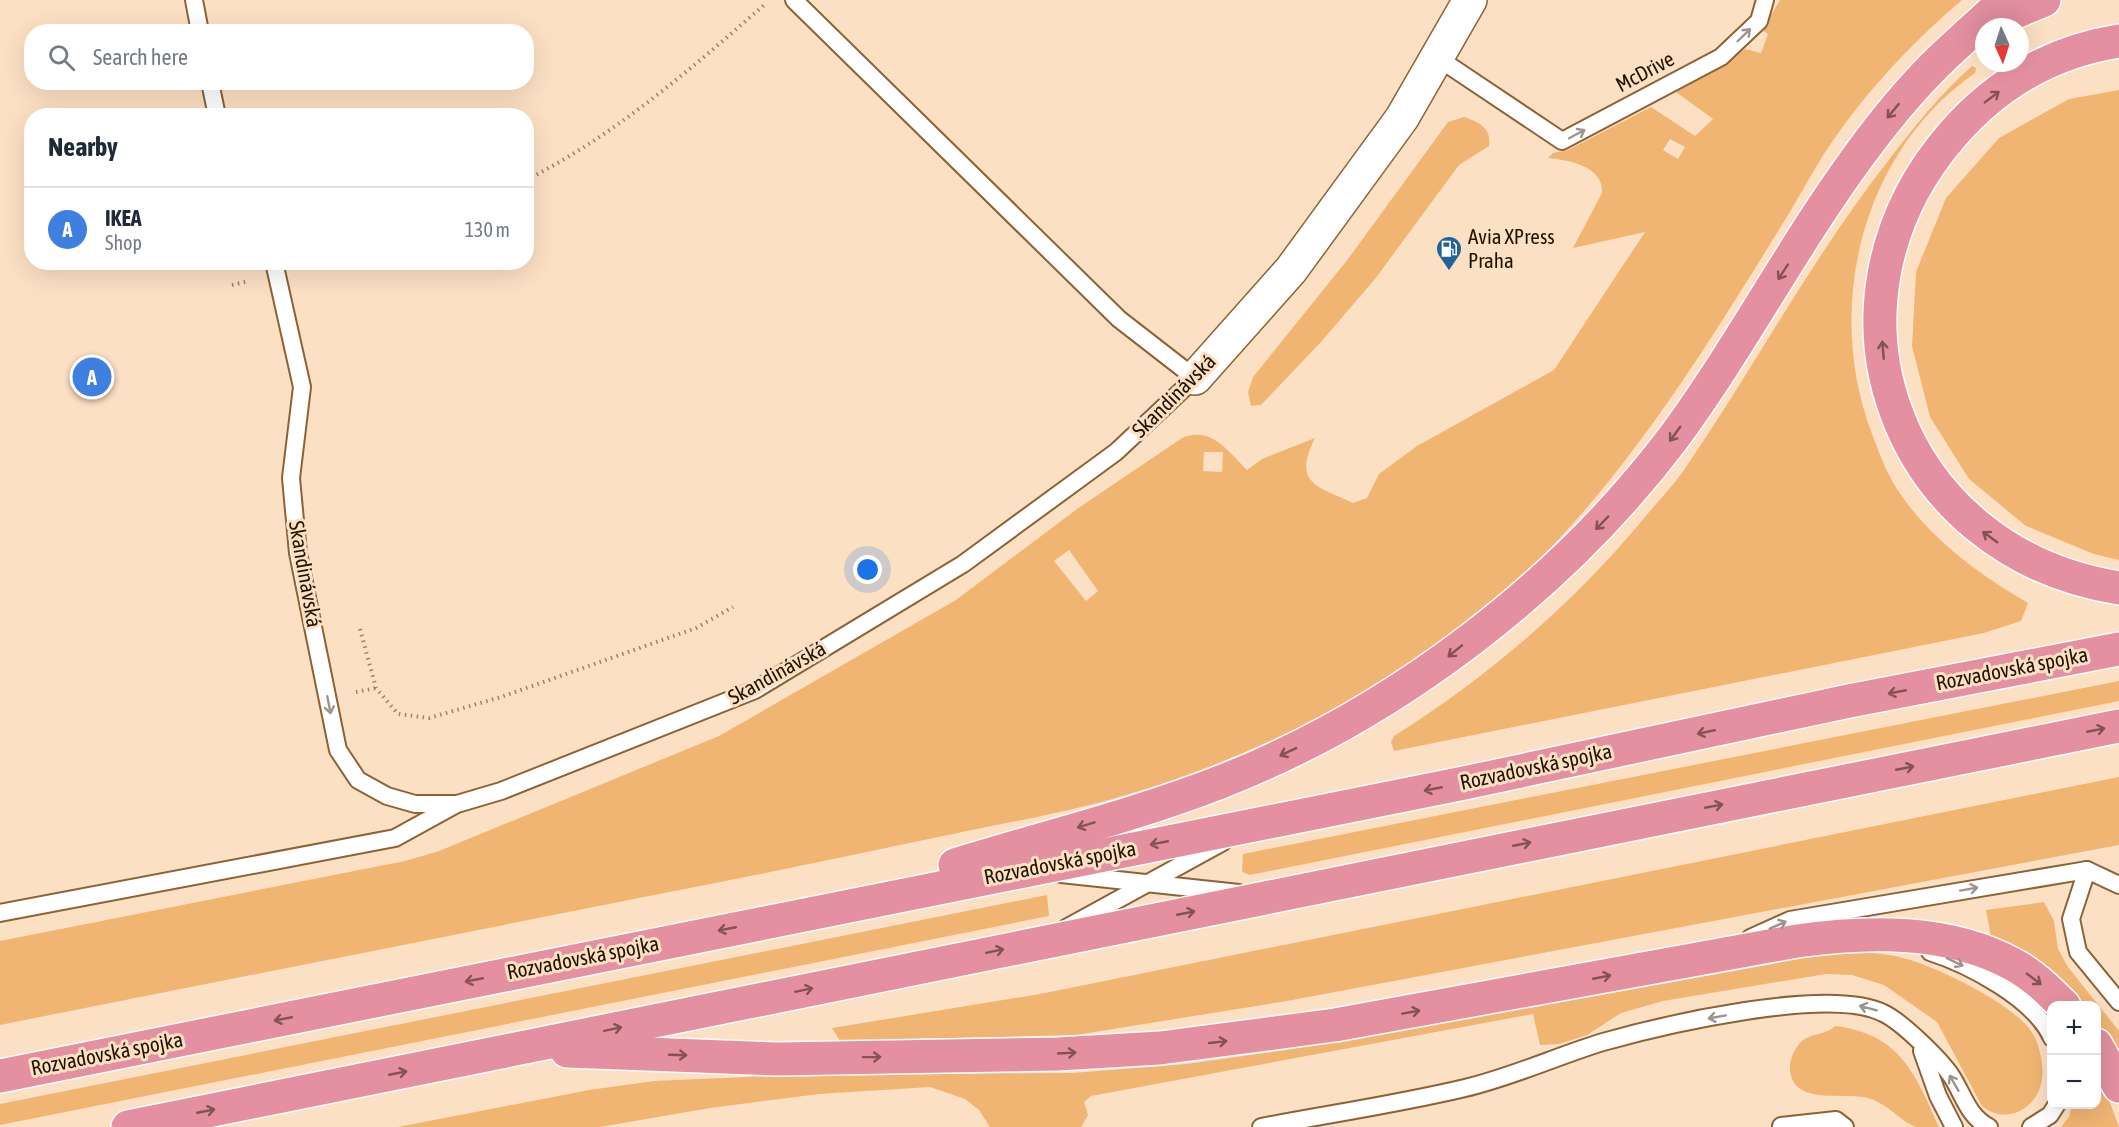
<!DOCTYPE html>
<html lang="en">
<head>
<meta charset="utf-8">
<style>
	body { margin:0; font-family:"Asap Condensed",sans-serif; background:#f6f6f7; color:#1f2937 }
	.controls { position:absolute; right:18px; bottom:18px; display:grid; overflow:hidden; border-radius:12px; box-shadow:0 6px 24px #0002 }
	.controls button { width:54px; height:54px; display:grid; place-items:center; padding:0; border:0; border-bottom:2px solid #e0e1e3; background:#fff; color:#1f2937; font:30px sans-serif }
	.compass { position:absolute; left:1975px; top:18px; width:54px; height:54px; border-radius:50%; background:#fff; box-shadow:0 6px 24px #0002; rotate:177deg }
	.you { position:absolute; left:868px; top:570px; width:21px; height:21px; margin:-15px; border:4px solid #fff; border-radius:50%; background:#1a73e8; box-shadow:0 0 0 9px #1a73e833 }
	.badge { display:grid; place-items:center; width:39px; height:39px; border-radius:50%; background:#d93025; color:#fff; font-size:20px; font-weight:700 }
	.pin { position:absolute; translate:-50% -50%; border:3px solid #fff; box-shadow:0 2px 6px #0006 }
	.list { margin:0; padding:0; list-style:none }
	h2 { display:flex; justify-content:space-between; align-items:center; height:78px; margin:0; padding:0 24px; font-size:26px }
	h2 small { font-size:20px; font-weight:400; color:#747a83 }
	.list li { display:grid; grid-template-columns:39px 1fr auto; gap:18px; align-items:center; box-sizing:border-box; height:84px; padding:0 24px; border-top:2px solid #e0e1e3 }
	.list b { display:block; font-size:22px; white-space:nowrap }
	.list p { margin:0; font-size:20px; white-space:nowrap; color:#747a83 }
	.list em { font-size:20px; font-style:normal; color:#747a83 }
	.icon { flex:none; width:33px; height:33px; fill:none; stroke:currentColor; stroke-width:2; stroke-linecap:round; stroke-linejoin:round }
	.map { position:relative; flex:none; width:2119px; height:1127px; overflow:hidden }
	.search { position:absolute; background:#fff; box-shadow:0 6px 24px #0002; left:24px; top:24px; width:510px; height:66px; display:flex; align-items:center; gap:15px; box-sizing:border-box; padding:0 21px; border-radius:24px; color:#747a83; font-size:22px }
	.panel { position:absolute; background:#fff; box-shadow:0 6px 24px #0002; left:24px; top:108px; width:510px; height:162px; border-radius:24px }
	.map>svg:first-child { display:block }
	.green { fill:#f1b573; fill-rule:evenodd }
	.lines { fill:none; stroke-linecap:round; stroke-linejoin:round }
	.lane-casing { stroke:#8b6336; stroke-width:20 }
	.street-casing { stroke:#8b6336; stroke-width:36 }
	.highway-casing { stroke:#fff; stroke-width:36 }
	.path { stroke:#9a846d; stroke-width:4; stroke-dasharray:1.5 4.5; stroke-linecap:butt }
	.lane { stroke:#fff; stroke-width:16 }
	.street { stroke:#fff; stroke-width:33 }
	.highway { stroke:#e490a0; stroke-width:33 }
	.oneway { stroke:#9c958d }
	.oneway2 { stroke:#835251 }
	.labels { text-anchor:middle; stroke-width:6; stroke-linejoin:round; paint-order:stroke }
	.street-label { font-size:21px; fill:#221302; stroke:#fce0c4 }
	.poi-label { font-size:21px; fill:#221302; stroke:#fce0c4; text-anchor:start }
</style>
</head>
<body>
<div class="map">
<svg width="2119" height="1127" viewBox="0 0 2119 1127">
	<rect width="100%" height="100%" fill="#fce0c4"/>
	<!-- green -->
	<g class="green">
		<path d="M 1780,0 L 1962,0 C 1909,45 1860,98 1822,157 C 1808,180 1795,204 1780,228 C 1714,335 1643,450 1556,542 C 1443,662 1283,749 1126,795 C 1066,813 1004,823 943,836 C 843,857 744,878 644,897 C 429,940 215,982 0,1025 L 0,941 L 405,861 L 439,851 L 719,736 L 956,600 L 1077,509 L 1182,438 C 1211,426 1227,450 1247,470 L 1262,459 L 1315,438 C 1292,484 1317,486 1353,503 L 1367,498 L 1379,474 L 1417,446 L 1554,370 L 1645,232 L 1573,248 L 1602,193 C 1604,167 1570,160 1548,158 L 1553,153 L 1568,150 L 1651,107 L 1695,136 L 1713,119 L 1676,92 L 1745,49 L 1761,53 L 1768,34 L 1762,30 ZM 1670,139 L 1685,147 L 1678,159 L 1663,150 ZM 1204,452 L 1223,452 L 1222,472 L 1203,471 ZM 1069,550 L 1098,591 L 1086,601 L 1054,561 Z"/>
		<path d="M 1972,66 L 1976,68 L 1975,73 C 1861,152 1824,308 1872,434 C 1880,455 1888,477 1901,495 C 1934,542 1979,574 2028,603 L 2021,621 L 1984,633 L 1394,751 L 1391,742 L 1394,736 C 1488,677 1574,603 1645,517 C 1659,500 1674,485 1686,467 C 1755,366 1812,258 1888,161 C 1914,127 1940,94 1972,66 Z"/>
		<polygon points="2119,90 2119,560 2094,554 2026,526 1969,479 1930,417 1912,346 1916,272 1946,198 1999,138 2069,99"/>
		<path d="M 1464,117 C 1479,122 1492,128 1489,146 L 1459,165 L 1375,279 L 1321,342 L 1261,405 L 1251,406 L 1248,392 L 1253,377 L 1348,259 L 1448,122 Z"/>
		<polygon points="2119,681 2119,701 1250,875 1242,872 1243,854"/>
		<polygon points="2119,777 2119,845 1287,1001 1076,1035 840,1041 832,1028 1040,994"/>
		<polygon points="1047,895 1049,916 0,1125 0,1104"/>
		<polygon points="2044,902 2054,921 2058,949 2068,967 2119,1031 2119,1061 2097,1023 2096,1006 2083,1005 2035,964 1991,937 1986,910"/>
		<path d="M 1826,952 C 1849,952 1872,951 1895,956 C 1928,962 2022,1006 2035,1038 C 2040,1048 2044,1067 2042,1079 C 2038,1109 2006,1126 1982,1106 L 1937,1022 L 1884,985 L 1852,975 L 1826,974 L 1663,1001 L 1621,1013 L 1587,1035 L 1559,1044 L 1540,1045 L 1533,1014 L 1091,1096 L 1084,1102 L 1088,1115 L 1081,1127 L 990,1127 L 979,1110 L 965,1099 L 930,1087 L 819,1094 L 710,1108 L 600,1127 L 398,1127 L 589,1090 L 654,1081 L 819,1074 L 1072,1073 L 1186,1064 L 1286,1050 L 1472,1017 L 1761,961 Z"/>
		<path d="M 1835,1026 C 1900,1034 1915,1073 1939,1127 C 1932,1127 1922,1127 1916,1127 C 1903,1123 1888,1104 1868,1098 C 1844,1092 1793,1106 1790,1070 C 1789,1060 1795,1047 1802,1041 C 1813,1032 1825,1036 1835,1026 Z"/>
		<polygon points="2097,1068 2119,1127 2061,1127 2069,1117 2072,1105 2096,1104"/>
	</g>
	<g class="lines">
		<defs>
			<g id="lane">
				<polyline points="194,0 200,32"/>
				<polyline points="1438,58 1562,141 1721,57 1759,21 1765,0"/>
				<polyline points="210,82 217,116"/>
				<polyline points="274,262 302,387 291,478 298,553 338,750 358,780 387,796 415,804 457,804 501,791 755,690 963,564 1116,452 1195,378 1119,319 794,0"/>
				<polyline points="2087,870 2071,919 2078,952 2119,1002"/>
				<polyline points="1061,874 1239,893"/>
				<polyline points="0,913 395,838 455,805"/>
				<polyline points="1066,928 1223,842"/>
				<polyline points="1750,938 1790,920 2087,870 2119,885"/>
				<path d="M 1930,952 C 1968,964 2035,999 2052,1038"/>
				<polyline points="1922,1051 1938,1096 1954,1127"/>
				<polyline points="1781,1126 1836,1120 1845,1127"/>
				<path d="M 1261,1127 C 1329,1114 1398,1104 1465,1088 C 1512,1077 1557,1056 1603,1042 C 1663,1025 1829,986 1883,1013 C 1901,1021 1941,1060 1952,1077 C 1964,1096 1968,1116 1989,1127"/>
				<polyline points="2031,1127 2050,1115 2057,1104"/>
			</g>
			<polyline id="street" points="1195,378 1291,270 1402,118 1470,0"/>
			<g id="highway">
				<polyline points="1987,24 2044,0"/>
				<path d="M 2119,41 C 2053,51 1996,84 1952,135 C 1804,306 1896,553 2119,588"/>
				<path d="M 955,865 C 1042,838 1133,816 1218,783 C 1393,715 1561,587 1674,437 C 1741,346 1793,245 1860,154 C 1882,124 1906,94 1933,67 C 1956,44 1981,23 2005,0"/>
				<polyline points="2096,1045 2119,1086"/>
				<path d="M 567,1051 L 778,1059 L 1058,1054 L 1160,1048 L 1335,1025 L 1797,941 C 1868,931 1949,929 2014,965 C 2033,975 2049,991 2064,1006"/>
				<polyline points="0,1076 1464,783 1849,701 2119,649"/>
				<polyline points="128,1127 2119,726"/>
			</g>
		</defs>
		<!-- lane casing -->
		<use href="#lane" class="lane-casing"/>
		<!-- street casing -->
		<use href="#street" class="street-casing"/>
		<!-- highway casing -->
		<use href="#highway" class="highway-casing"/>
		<!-- path -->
		<g class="path">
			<path d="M 526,180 C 614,136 691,69 764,5"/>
			<polyline points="306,267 323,262"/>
			<polyline points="232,285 249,281"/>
			<polyline points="360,629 376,688 398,714 429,718 501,697 696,628 733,607"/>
			<polyline points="356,692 376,688"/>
		</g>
		<!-- lane -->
		<use href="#lane" class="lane"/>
		<!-- street -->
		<use href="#street" class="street"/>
		<!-- highway -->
		<use href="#highway" class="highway"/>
	</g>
	<!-- one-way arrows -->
	<defs><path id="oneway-shaft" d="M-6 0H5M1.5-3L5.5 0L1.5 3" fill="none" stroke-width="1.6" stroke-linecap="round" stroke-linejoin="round" transform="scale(1.5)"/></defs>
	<g class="oneway">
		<use href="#oneway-shaft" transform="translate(1744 35) rotate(-44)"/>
		<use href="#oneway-shaft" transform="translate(1577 134) rotate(-28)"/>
		<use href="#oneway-shaft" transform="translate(329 705) rotate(79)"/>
		<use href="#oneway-shaft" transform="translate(1969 889) rotate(-10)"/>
		<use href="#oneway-shaft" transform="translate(1778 925) rotate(-24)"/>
		<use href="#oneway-shaft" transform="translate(1955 962) rotate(26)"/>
		<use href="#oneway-shaft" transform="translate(1868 1008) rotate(-165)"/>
		<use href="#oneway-shaft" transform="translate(1717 1017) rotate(170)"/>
		<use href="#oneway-shaft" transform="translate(1954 1083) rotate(-120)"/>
	</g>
	<g class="oneway2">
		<use href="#oneway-shaft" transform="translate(1992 97) rotate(-37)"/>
		<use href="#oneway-shaft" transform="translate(1893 111) rotate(129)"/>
		<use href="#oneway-shaft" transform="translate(1783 272) rotate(123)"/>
		<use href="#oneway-shaft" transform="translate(1883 350) rotate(-95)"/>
		<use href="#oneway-shaft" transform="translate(1675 434) rotate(126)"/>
		<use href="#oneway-shaft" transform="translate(1602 523) rotate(134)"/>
		<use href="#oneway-shaft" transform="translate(1990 537) rotate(-144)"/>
		<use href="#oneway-shaft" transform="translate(1455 651) rotate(141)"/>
		<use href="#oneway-shaft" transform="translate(1897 692) rotate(169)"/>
		<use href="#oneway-shaft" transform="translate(2096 730) rotate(-11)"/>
		<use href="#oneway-shaft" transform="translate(1706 732) rotate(168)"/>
		<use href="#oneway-shaft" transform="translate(1288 752) rotate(155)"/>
		<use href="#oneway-shaft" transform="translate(1905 768) rotate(-11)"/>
		<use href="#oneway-shaft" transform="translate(1433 789) rotate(169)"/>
		<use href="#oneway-shaft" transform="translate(1714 806) rotate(-11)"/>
		<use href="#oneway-shaft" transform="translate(1086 825) rotate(163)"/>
		<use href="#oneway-shaft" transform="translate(1159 843) rotate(169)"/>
		<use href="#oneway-shaft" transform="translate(1522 844) rotate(-11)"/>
		<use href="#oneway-shaft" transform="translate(1186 913) rotate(-11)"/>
		<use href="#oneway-shaft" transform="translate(727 929) rotate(169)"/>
		<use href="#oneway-shaft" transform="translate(995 951) rotate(-12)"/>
		<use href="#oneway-shaft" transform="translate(1602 977) rotate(-11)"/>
		<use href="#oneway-shaft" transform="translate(2034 979) rotate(37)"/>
		<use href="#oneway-shaft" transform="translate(474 980) rotate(169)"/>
		<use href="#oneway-shaft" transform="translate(804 990) rotate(-12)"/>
		<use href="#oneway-shaft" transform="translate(1411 1012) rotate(-10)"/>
		<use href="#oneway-shaft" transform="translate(283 1019) rotate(169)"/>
		<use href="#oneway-shaft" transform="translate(613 1029) rotate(-12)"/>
		<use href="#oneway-shaft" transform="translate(1218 1042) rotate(-6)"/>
		<use href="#oneway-shaft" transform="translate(1067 1053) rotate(-3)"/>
		<use href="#oneway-shaft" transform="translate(678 1055) rotate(2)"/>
		<use href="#oneway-shaft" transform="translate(872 1057) rotate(-1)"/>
		<use href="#oneway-shaft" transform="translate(398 1073) rotate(-11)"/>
		<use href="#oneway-shaft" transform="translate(206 1111) rotate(-11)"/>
	</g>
	<!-- icons -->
	<defs>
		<symbol id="fuel-pin" viewBox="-11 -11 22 30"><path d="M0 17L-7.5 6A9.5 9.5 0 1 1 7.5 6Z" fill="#226399" stroke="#fce0c4"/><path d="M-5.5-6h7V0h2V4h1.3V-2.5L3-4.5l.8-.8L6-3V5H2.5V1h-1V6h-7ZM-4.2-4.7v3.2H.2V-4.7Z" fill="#fff"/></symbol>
	</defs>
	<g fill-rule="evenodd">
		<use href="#fuel-pin" x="1434" y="234" width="30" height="40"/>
	</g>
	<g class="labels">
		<!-- street labels -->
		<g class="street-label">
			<text transform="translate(1645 72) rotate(-28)" y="7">McDrive</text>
			<text transform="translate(1174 396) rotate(-45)" y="7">Skandinávská</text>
			<text transform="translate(305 574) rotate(80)" y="7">Skandinávská</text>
			<text transform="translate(2012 669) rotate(-11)" y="7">Rozvadovská spojka</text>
			<text transform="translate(777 673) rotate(-29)" y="7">Skandinávská</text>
			<text transform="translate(1536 767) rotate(-12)" y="7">Rozvadovská spojka</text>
			<text transform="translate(1060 863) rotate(-11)" y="7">Rozvadovská spojka</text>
			<text transform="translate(583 958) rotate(-11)" y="7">Rozvadovská spojka</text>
			<text transform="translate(107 1054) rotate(-11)" y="7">Rozvadovská spojka</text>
		</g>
		<!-- poi labels -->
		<g class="poi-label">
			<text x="1468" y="244">Avia XPress<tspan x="1468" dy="24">Praha</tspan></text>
		</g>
	</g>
</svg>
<div class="controls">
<button>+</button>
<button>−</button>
</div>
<svg class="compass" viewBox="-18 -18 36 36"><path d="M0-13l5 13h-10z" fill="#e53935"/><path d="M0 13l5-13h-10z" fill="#747a83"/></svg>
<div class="you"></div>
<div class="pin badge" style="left:92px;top:377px;background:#3f7fe0">A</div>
<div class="search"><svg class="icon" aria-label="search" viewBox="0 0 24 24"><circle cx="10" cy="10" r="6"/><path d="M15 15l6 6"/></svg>Search here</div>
<section class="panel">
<h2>Nearby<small></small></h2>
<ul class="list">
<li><span class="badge" style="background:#3f7fe0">A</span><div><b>IKEA</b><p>Shop</p></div><em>130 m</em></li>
</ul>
</section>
</div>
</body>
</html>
